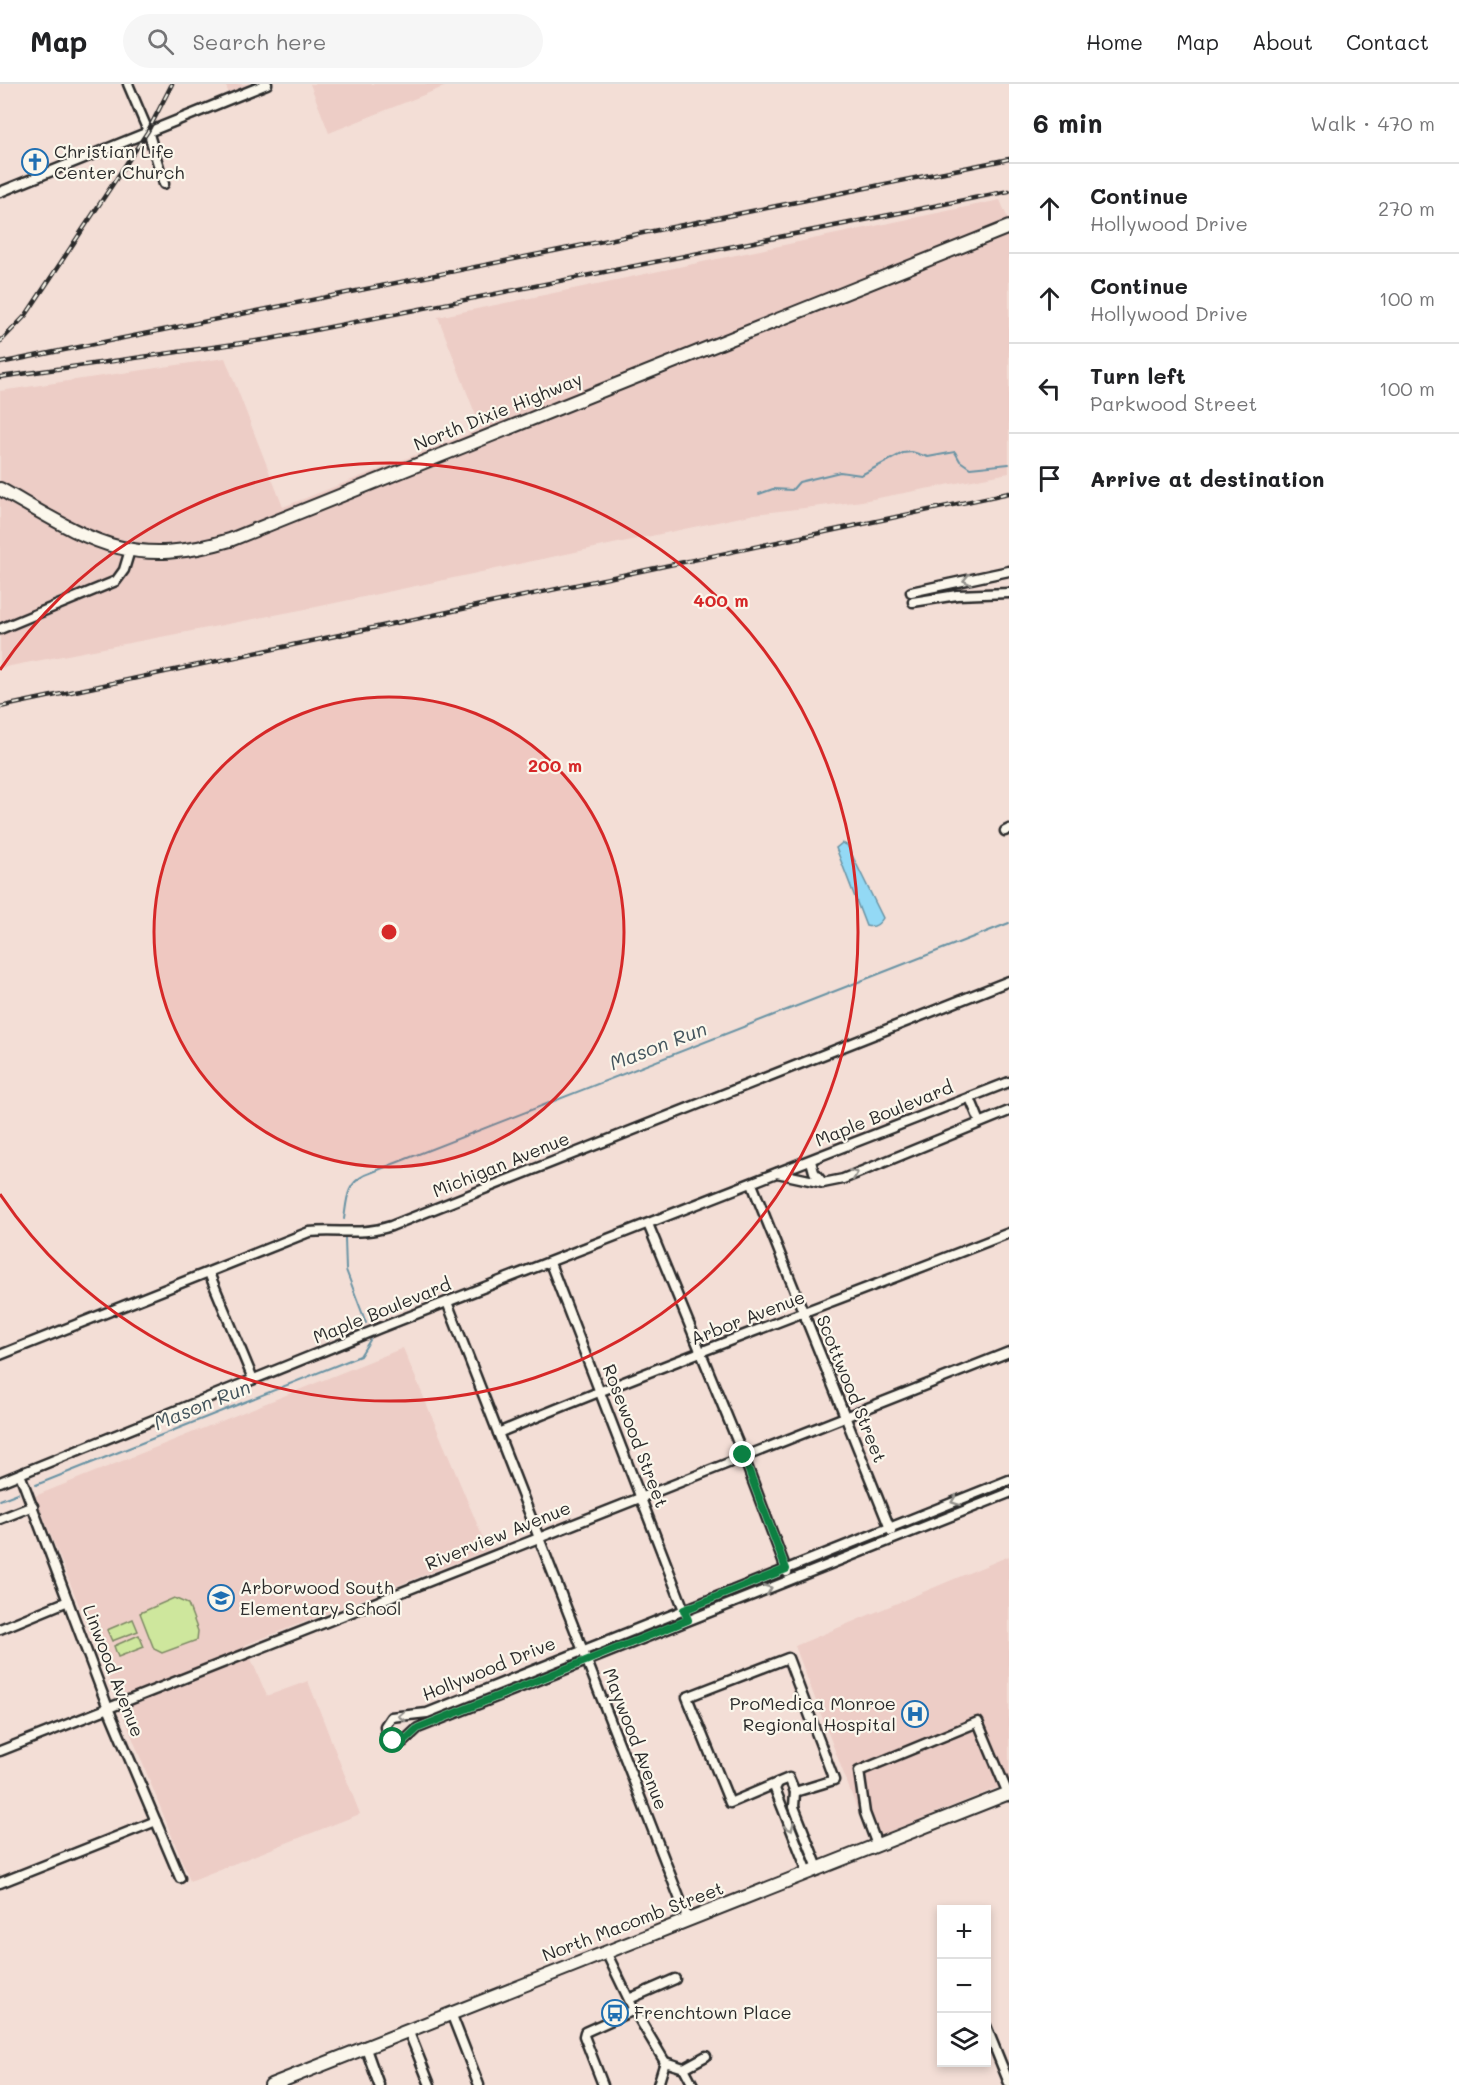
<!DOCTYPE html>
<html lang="en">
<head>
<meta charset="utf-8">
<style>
	body { margin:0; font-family:Mali,sans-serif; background:#f6f6f6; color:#202124 }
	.controls { position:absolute; right:18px; bottom:18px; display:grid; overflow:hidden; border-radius:0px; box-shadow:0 3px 9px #0003 }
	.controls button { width:54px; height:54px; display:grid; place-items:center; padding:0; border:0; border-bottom:2px solid #e0e0e0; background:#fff; color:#202124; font:30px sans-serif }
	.stop { position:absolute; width:18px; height:18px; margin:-14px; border:4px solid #0b8043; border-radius:50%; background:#fff }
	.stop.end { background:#0b8043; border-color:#fff; box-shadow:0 2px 6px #0008 }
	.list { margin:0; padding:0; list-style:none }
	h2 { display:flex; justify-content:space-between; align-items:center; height:78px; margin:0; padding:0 24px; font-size:26px }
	h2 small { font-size:20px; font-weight:400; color:#757577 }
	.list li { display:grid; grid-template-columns:39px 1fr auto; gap:18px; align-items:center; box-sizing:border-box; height:90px; padding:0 24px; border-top:2px solid #e0e0e0 }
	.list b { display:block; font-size:22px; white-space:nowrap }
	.list p { margin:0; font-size:20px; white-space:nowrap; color:#757577 }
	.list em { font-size:20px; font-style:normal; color:#757577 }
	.icon { flex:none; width:33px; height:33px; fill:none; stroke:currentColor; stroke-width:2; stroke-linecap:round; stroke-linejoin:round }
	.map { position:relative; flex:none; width:1009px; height:2001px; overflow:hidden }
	header { display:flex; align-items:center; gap:36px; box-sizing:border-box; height:84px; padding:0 30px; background:#fff; border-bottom:2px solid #e0e0e0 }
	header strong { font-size:28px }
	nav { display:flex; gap:33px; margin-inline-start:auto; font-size:21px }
	.search { width:420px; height:54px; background:#f6f6f6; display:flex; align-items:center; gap:15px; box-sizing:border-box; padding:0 21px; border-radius:33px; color:#757577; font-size:22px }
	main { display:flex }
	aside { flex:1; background:#fff }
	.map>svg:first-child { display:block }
	.built { fill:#edcdc6 }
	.green { fill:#cee79d; stroke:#7c8964; stroke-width:1.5 }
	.water { fill:#93d9f5; stroke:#6993a4; stroke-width:1.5 }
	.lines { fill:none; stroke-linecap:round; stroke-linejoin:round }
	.stream { stroke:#6993a4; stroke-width:2 }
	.street-casing { stroke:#2b2b2b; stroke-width:13 }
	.secondary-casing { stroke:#2b2b2b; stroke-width:16 }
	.street { stroke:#fbf7ec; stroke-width:8 }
	.secondary { stroke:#fbf7ec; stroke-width:12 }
	.rail-casing { stroke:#2b2b2b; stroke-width:4.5 }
	.rail { stroke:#fbf7ec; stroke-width:2; stroke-dasharray:7; stroke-linecap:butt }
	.oneway { stroke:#93918c }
	.route { stroke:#0b8043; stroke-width:8 }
	.ring { fill:none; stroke:#d62828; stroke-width:3 }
	.labels { text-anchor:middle; stroke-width:4.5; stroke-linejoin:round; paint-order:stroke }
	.poi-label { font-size:18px; fill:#2b2b2b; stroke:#fbf7ec; text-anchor:start }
	.street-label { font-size:18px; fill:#2b2b2b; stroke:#fbf7ec }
	.water-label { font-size:20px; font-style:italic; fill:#45565e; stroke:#fbf7ec }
	.centre { fill:#d62828; stroke:#fbf7ec; stroke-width:3 }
	.ring-label { font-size:18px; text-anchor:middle; font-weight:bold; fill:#d62828; stroke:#fbf7ec; stroke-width:4.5; stroke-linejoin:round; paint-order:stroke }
</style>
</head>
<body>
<header>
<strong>Map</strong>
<div class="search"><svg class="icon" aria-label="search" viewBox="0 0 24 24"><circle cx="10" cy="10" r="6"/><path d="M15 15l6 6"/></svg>Search here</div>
<nav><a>Home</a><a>Map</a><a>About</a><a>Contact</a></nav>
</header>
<main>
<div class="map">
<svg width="1009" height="2001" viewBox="0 0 1009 2001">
	<rect width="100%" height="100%" fill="#f3ded6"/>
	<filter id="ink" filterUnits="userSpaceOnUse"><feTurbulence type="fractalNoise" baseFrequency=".0167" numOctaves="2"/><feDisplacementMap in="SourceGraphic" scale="12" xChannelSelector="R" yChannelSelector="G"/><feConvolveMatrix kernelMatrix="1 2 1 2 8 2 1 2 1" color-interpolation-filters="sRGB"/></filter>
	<g filter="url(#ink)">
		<!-- built -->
		<g class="built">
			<polygon points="225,0 252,0 229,10"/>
			<polygon points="310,0 451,0 329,49"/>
			<polygon points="1000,116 1009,137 1009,389 862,417 755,430 316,523 0,584 0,307 225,274 283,423 481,345 438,233"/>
			<polygon points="403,1264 488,1466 245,1561 267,1612 308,1597 360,1730 190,1797 35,1412"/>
			<polygon points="1009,1472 1009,1699 869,1756 795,1562"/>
		</g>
		<!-- green -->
		<g class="green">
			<polygon points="174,1514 188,1520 198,1547 197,1556 162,1569 154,1565 140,1529"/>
			<polygon points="133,1535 138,1547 112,1557 107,1546"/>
			<polygon points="139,1551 144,1563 118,1573 114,1562"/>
		</g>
		<!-- water -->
		<path class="water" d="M 842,759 L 847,761 L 883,834 C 879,841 874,844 866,842 L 836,764 Z"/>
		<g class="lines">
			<!-- stream -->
			<g class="stream">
				<polyline points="759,410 773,405 792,406 799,398 840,388 861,391 903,369 912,368 928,373 955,368 960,377 970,384 1009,380"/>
				<path d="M 344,1135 C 347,1116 346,1100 365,1091 L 1009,839"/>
				<polyline points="345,1154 346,1186 366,1239"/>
				<polyline points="36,1401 360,1272 370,1256"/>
				<polyline points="0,1416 18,1409"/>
			</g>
			<defs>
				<g id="street">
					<polyline points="128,0 148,47 164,100"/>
					<polyline points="0,108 267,0"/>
					<polyline points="911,508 1009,487"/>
					<polyline points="913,518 957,511 1009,509"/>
					<polyline points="0,545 116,497 124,486 130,466"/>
					<polyline points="1005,747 1009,745"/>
					<polyline points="970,1014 980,1038"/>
					<polyline points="811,1077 814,1088 823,1099"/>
					<polyline points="777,1089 823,1099 843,1095 1009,1027"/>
					<polyline points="752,1100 891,1447"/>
					<polyline points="648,1140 743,1371 787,1488"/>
					<polyline points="550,1179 686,1531"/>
					<polyline points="209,1189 253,1295"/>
					<polyline points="447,1218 688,1836"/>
					<path d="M 0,1271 L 309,1148 C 339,1145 362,1152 391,1142 L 1009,897"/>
					<path d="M 498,1349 C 667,1278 839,1216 1009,1149"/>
					<polyline points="20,1390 108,1624 180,1794"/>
					<polyline points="1009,1396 427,1629 391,1633 385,1642 386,1650 393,1657 403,1658 418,1644 1009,1409"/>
					<polyline points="0,1398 380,1244 1009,998"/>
					<polyline points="0,1435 33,1422"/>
					<polyline points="0,1545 68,1517"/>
					<polygon points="788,1574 834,1696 795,1708 789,1694 730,1719 687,1613"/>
					<polyline points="0,1667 1009,1268"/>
					<polyline points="778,1699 775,1705 808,1788"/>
					<polyline points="795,1708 794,1723 818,1784"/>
					<polyline points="877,1761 865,1729 859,1687 978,1638 1009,1712"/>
					<polyline points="0,1799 156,1737"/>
					<polyline points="606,1868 634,1926 665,1978 658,2001"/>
					<polyline points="629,1915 675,1895"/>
					<polyline points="451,1929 479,2001"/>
					<polyline points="986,1942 1009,1999"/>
					<polyline points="408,1946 430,2001"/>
					<polyline points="365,1962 379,2001"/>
					<polyline points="665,1978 684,1984 693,2001"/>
					<polyline points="684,1984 706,1972"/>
					<polyline points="603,2001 584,1952 585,1948 634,1926"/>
				</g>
				<g id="secondary">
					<path d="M 0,405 C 87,454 127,487 230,456 L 1009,143"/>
					<polyline points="271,2001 1009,1709"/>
				</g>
			</defs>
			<!-- street casing -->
			<use href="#street" class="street-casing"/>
			<!-- secondary casing -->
			<use href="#secondary" class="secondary-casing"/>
			<!-- street -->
			<use href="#street" class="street"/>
			<!-- secondary -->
			<use href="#secondary" class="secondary"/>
			<defs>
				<g id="rail">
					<polyline points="0,258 26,231 148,47 172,0"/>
					<polyline points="0,279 1009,75"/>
					<polyline points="0,293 270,255 1009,107"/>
					<polyline points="0,623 1009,409"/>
				</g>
			</defs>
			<!-- rail casing -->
			<use href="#rail" class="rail-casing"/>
			<!-- rail -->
			<use href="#rail" class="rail"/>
		</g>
		<!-- one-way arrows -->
		<defs><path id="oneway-chevron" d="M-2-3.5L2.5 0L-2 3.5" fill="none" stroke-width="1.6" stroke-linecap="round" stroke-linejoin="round" transform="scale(1.5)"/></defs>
		<g class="oneway">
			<use href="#oneway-chevron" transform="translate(967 496) rotate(168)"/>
			<use href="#oneway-chevron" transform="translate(854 1090) rotate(-22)"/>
			<use href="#oneway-chevron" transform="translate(955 1417) rotate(159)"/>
			<use href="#oneway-chevron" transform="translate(768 1505) rotate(-22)"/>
			<use href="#oneway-chevron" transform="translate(402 1632) rotate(177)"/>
			<use href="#oneway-chevron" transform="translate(790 1743) rotate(68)"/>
		</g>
	</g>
	<g class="lines" filter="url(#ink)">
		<!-- route -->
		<polyline class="route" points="393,1657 403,1658 418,1644 688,1536 684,1526 786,1485 743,1371"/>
	</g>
	<!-- distance rings -->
	<circle cx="389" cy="848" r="235" fill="#d62828" fill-opacity=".12"/>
	<g class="ring">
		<circle cx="389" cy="848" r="235"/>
		<path d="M0 586A469 469 0 1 1 0 1110"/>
	</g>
	<!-- icons -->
	<defs>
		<symbol id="church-ring" viewBox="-11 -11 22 22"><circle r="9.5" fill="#fbf7ec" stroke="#1f6fb2" stroke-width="1.5"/><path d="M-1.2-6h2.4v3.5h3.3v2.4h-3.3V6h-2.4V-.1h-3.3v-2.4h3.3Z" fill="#1f6fb2"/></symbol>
		<symbol id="school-ring" viewBox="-11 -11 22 22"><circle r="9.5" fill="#fbf7ec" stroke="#1f6fb2" stroke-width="1.5"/><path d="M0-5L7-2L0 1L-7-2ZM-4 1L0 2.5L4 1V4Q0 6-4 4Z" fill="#1f6fb2"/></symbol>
		<symbol id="hospital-ring" viewBox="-11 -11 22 22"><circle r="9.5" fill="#fbf7ec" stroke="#1f6fb2" stroke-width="1.5"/><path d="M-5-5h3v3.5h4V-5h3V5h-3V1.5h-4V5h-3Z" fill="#1f6fb2"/></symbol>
		<symbol id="bus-ring" viewBox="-11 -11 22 22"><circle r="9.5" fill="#fbf7ec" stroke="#1f6fb2" stroke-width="1.5"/><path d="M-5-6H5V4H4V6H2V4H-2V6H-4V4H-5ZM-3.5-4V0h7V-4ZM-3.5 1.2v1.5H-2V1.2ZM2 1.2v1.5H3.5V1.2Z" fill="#1f6fb2"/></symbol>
	</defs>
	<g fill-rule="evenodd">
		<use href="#church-ring" x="20" y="63" width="30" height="30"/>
		<use href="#school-ring" x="206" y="1499" width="30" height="30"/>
		<use href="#hospital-ring" x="900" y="1615" width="30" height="30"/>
		<use href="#bus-ring" x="600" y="1914" width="30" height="30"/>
	</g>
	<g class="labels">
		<!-- poi labels -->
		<g class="poi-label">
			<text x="54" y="74">Christian Life<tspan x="54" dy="21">Center Church</tspan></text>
			<text x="240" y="1510">Arborwood South<tspan x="240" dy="21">Elementary School</tspan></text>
			<text x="896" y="1626" text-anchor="end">ProMedica Monroe<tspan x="896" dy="21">Regional Hospital</tspan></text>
			<text x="634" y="1935">Frenchtown Place</text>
		</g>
		<!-- street labels -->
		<g class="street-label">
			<text transform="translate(498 328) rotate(-22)" y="6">North Dixie Highway</text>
			<text transform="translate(884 1030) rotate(-22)" y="6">Maple Boulevard</text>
			<text transform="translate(501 1081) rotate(-22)" y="6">Michigan Avenue</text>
			<text transform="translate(382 1227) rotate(-22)" y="6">Maple Boulevard</text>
			<text transform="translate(748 1234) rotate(-21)" y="6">Arbor Avenue</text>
			<text transform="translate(851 1305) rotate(68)" y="6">Scottwood Street</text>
			<text transform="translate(635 1352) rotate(69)" y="6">Rosewood Street</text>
			<text transform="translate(498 1452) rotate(-22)" y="6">Riverview Avenue</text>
			<text transform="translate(489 1585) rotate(-22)" y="6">Hollywood Drive</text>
			<text transform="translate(113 1587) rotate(69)" y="6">Linwood Avenue</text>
			<text transform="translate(635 1655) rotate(69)" y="6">Maywood Avenue</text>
			<text transform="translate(633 1838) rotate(-21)" y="6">North Macomb Street</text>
		</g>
		<!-- water labels -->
		<g class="water-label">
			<text transform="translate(658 962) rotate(-21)" y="7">Mason Run</text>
			<text transform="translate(202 1321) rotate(-22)" y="7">Mason Run</text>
		</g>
	</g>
	<circle cx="389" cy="848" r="9" class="centre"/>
	<g class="ring-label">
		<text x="721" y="523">400 m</text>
		<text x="555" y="688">200 m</text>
	</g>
</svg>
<div class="controls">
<button>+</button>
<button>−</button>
<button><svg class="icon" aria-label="layers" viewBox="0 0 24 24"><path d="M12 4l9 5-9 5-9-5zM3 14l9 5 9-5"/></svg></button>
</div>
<div class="stop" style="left:393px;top:1657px"></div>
<div class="stop end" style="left:743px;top:1371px"></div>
</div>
<aside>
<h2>6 min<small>Walk · 470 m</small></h2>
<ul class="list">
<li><svg class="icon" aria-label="ahead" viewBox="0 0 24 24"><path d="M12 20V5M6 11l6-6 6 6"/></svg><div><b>Continue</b><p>Hollywood Drive</p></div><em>270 m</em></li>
<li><svg class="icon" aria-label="ahead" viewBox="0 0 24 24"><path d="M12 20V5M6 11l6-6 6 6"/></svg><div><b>Continue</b><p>Hollywood Drive</p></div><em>100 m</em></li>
<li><svg class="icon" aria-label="left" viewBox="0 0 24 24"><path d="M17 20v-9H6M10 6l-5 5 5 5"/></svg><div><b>Turn left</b><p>Parkwood Street</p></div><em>100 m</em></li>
<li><svg class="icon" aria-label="arrive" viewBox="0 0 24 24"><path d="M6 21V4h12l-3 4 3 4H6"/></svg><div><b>Arrive at destination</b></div></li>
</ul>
</aside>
</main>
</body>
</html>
